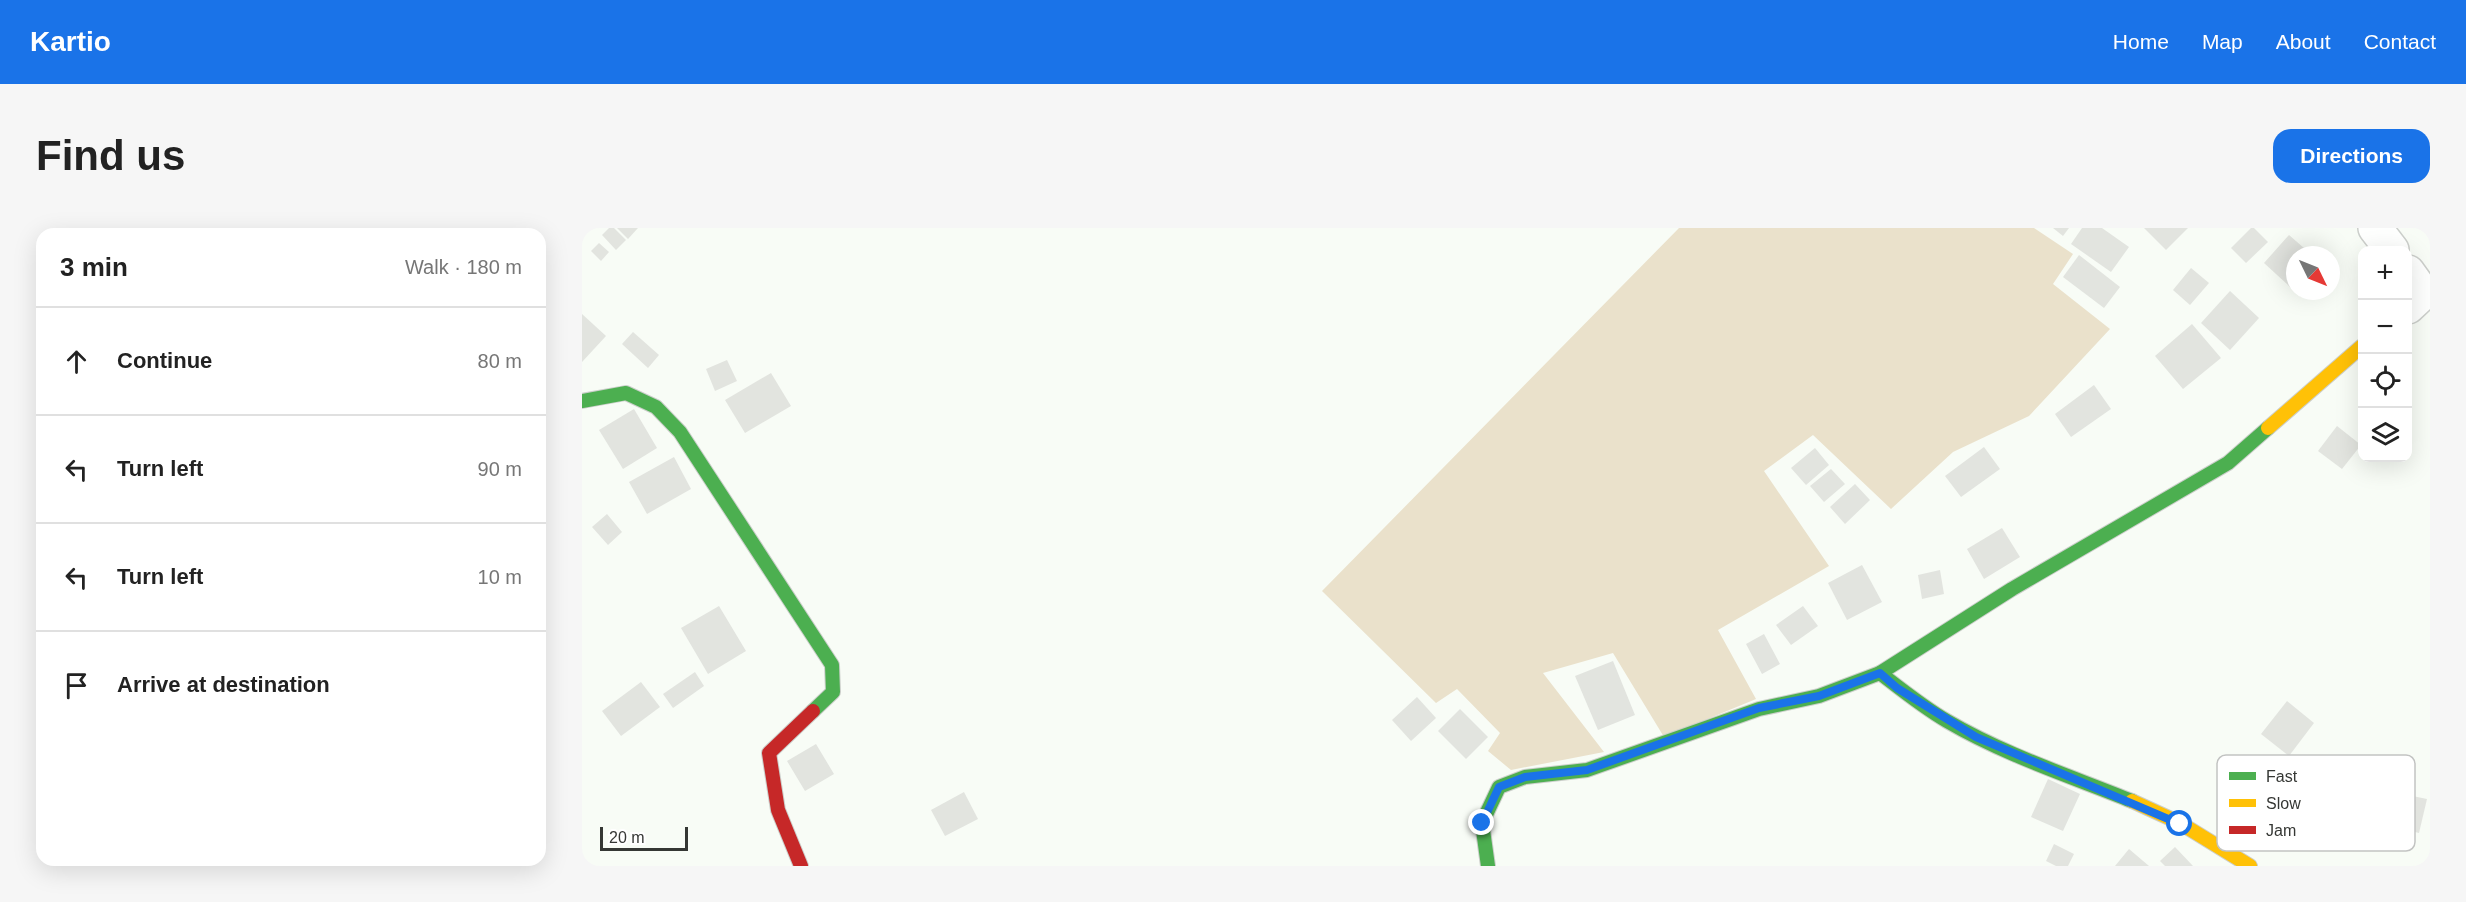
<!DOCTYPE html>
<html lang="en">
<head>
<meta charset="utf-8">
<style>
	body { margin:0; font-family:Helvetica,sans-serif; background:#f6f6f6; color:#222 }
	.controls { position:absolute; right:18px; top:18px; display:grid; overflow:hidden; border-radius:12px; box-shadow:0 6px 24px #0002 }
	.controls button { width:54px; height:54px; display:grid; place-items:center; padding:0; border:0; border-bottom:2px solid #e0e0e0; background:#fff; color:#222; font:30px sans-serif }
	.compass { position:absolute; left:1704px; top:18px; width:54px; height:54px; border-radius:50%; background:#fff; box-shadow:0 6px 24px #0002; rotate:133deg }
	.scale { position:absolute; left:18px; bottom:15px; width:88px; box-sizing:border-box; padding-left:6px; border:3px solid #353734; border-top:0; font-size:16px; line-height:21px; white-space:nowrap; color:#353734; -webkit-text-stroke:4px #fff; paint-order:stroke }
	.stop { position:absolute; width:18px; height:18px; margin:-14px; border:4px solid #1a73e8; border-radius:50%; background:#fff }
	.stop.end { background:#1a73e8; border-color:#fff; box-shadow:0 2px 6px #0008 }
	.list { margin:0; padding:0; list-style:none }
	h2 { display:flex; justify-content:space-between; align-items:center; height:78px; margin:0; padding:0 24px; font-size:26px }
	h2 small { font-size:20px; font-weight:400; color:#767676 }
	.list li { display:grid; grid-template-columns:39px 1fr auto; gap:18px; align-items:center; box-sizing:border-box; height:108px; padding:0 24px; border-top:2px solid #e0e0e0 }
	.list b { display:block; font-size:22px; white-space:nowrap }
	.list em { font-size:20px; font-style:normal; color:#767676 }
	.icon { flex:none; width:33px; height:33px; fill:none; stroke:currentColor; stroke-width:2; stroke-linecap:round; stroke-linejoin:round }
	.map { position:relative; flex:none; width:1848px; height:638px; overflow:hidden; border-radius:18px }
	header { display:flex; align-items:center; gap:36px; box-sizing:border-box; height:84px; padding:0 30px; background:#1a73e8; color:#fff }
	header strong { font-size:28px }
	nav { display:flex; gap:33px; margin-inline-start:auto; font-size:21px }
	.intro { display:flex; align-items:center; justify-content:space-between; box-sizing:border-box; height:144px; padding:0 36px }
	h1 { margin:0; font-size:42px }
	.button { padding:15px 27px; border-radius:18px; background:#1a73e8; color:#fff; font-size:21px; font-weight:700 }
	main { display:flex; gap:36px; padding:0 36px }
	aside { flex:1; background:#fff; border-radius:18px; box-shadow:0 6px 24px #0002 }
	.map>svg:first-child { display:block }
	.green { fill:#eae1cb }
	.building { fill:#e2e4df }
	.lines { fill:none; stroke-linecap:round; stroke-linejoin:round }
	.street-casing { stroke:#cccfcb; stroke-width:36 }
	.fast-casing { stroke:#cccfcb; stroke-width:16 }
	.slow-casing { stroke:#cccfcb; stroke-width:16 }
	.jam-casing { stroke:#cccfcb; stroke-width:16 }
	.street { stroke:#fefffe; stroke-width:33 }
	.fast { stroke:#4caf50; stroke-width:14 }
	.slow { stroke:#ffc107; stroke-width:14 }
	.jam { stroke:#c62828; stroke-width:14 }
	.route { stroke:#1a73e8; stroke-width:8 }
	.key { fill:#fff; stroke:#c2c3c2; stroke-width:1.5 }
	.key-label { font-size:16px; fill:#353734 }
</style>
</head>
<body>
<header>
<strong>Kartio</strong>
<nav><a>Home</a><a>Map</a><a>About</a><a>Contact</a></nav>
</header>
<div class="intro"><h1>Find us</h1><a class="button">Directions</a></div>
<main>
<aside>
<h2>3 min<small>Walk · 180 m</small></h2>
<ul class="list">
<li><svg class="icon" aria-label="ahead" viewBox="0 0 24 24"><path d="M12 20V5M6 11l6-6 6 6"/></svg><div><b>Continue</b></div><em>80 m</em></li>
<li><svg class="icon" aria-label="left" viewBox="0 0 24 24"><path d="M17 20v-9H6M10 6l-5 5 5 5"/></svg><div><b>Turn left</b></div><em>90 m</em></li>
<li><svg class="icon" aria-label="left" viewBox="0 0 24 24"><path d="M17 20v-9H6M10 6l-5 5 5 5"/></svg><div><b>Turn left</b></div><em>10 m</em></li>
<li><svg class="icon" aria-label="arrive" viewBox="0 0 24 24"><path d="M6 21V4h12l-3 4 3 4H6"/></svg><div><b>Arrive at destination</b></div></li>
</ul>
</aside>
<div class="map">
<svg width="1848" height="638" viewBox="0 0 1848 638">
	<rect width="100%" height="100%" fill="#f8fcf6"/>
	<!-- green -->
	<polygon class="green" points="1097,0 1452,0 1491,26 1471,56 1528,101 1447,188 1371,224 1309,281 1231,207 1182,243 1247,338 1136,402 1174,471 1082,509 1031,425 961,445 1022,524 929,542 906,523 918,505 875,461 854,475 740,363"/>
	<!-- building -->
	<g class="building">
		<polygon points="27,0 32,0 44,12 34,22 20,7"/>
		<polygon points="35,0 56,0 46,11"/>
		<polygon points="1471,0 1487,0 1481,8"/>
		<polygon points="1500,0 1520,0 1547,19 1529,44 1489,16"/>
		<polygon points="1562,0 1606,0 1584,22"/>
		<polygon points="1669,0 1672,0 1686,14 1664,35 1649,20"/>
		<polygon points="1707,7 1730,27 1713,27 1713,63 1725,63 1719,69 1682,35"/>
		<polygon points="17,15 27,24 19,33 9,23"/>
		<polygon points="1497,27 1538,59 1522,80 1481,49"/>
		<polygon points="1609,40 1627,55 1608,77 1591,62"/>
		<polygon points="1648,63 1677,90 1648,122 1619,95"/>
		<polygon points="0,86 24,108 0,134"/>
		<polygon points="1610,96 1639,130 1601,161 1573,128"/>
		<polygon points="51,104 77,127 66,140 40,116"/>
		<polygon points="145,132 155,153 133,163 124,141"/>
		<polygon points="189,145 209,178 163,205 143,172"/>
		<polygon points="1512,157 1529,181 1489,209 1473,186"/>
		<polygon points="52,181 75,220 41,241 17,202"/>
		<polygon points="1755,198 1779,217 1760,241 1736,223"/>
		<polygon points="1402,219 1418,241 1379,269 1363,248"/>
		<polygon points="1233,220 1247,237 1224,257 1209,240"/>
		<polygon points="92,229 109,261 65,286 47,254"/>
		<polygon points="1249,241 1263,256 1242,274 1228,258"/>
		<polygon points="1273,256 1288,272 1263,296 1248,279"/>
		<polygon points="25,286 40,304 26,317 10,299"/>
		<polygon points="1420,300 1438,329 1402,351 1385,321"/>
		<polygon points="1280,337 1300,374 1265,392 1246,355"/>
		<polygon points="1358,342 1362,366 1340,371 1336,347"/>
		<polygon points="137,378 164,423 126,446 99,400"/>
		<polygon points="1221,378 1236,398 1209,417 1194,397"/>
		<polygon points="1182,406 1198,436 1180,446 1164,416"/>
		<polygon points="1031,433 1053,487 1016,502 993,448"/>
		<polygon points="113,444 122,458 91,480 81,466"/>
		<polygon points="59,454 78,479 39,508 20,483"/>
		<polygon points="835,469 854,490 829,513 810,492"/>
		<polygon points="1705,473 1732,495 1707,528 1679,506"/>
		<polygon points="878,481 906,509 884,531 856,503"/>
		<polygon points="234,516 252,546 223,563 205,533"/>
		<polygon points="1466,551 1498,566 1481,603 1449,589"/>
		<polygon points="382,564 396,591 363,608 349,582"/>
		<polygon points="1816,565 1845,571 1837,605 1809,598"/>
		<polygon points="1472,616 1492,626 1486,638 1474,638 1464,633"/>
		<polygon points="1593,619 1611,638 1583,638 1578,633"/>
		<polygon points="1547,621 1567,638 1533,638"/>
	</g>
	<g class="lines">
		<defs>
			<g id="street">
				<polyline points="1793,0 1810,22"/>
				<polyline points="1826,44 1841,65 1826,79"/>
			</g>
			<g id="fast">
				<polyline points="0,173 44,165 74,179 98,204 250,437 251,464 231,483"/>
				<polyline points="1298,445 1430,361 1646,235 1686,200"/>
				<path d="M 906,638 L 900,595 L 917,559 L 943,549 L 1005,542 L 1177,481 L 1237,468 L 1298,445 C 1320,462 1341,479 1365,493 C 1423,527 1488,548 1550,573"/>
			</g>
			<g id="slow">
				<polyline points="1686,200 1780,118"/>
				<polyline points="1550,573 1598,595 1668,638"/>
			</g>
			<polyline id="jam" points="219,638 196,582 187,525 231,483"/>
		</defs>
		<!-- street casing -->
		<use href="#street" class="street-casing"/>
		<!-- fast casing -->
		<use href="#fast" class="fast-casing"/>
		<!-- slow casing -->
		<use href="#slow" class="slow-casing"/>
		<!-- jam casing -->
		<use href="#jam" class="jam-casing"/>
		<!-- street -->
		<use href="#street" class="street"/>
		<!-- fast -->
		<use href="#fast" class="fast"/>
		<!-- slow -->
		<use href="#slow" class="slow"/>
		<!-- jam -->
		<use href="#jam" class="jam"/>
	</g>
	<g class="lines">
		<!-- route -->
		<polyline class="route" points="900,595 917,559 943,549 1005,542 1177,480 1237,468 1298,445 1315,460 1394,509 1598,596"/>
	</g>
	<!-- legend -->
	<rect x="1635" y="527" width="198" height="96" rx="9" class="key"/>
	<rect x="1647" y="544" width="27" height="8" fill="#4caf50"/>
	<rect x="1647" y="571" width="27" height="8" fill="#ffc107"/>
	<rect x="1647" y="598" width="27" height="8" fill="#c62828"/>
	<g class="key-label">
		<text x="1684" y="554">Fast</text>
		<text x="1684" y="581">Slow</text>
		<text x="1684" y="608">Jam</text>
	</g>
</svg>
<div class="controls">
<button>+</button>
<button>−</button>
<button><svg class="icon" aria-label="locate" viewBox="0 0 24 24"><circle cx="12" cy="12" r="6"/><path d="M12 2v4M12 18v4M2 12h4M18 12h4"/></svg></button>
<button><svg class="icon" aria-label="layers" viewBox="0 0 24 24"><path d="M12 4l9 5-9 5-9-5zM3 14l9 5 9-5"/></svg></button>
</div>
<svg class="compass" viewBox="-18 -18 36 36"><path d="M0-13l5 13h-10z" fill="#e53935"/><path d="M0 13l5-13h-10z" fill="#767676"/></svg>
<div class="scale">20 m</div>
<div class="stop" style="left:1598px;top:596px"></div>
<div class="stop end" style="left:900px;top:595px"></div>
</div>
</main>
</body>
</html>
